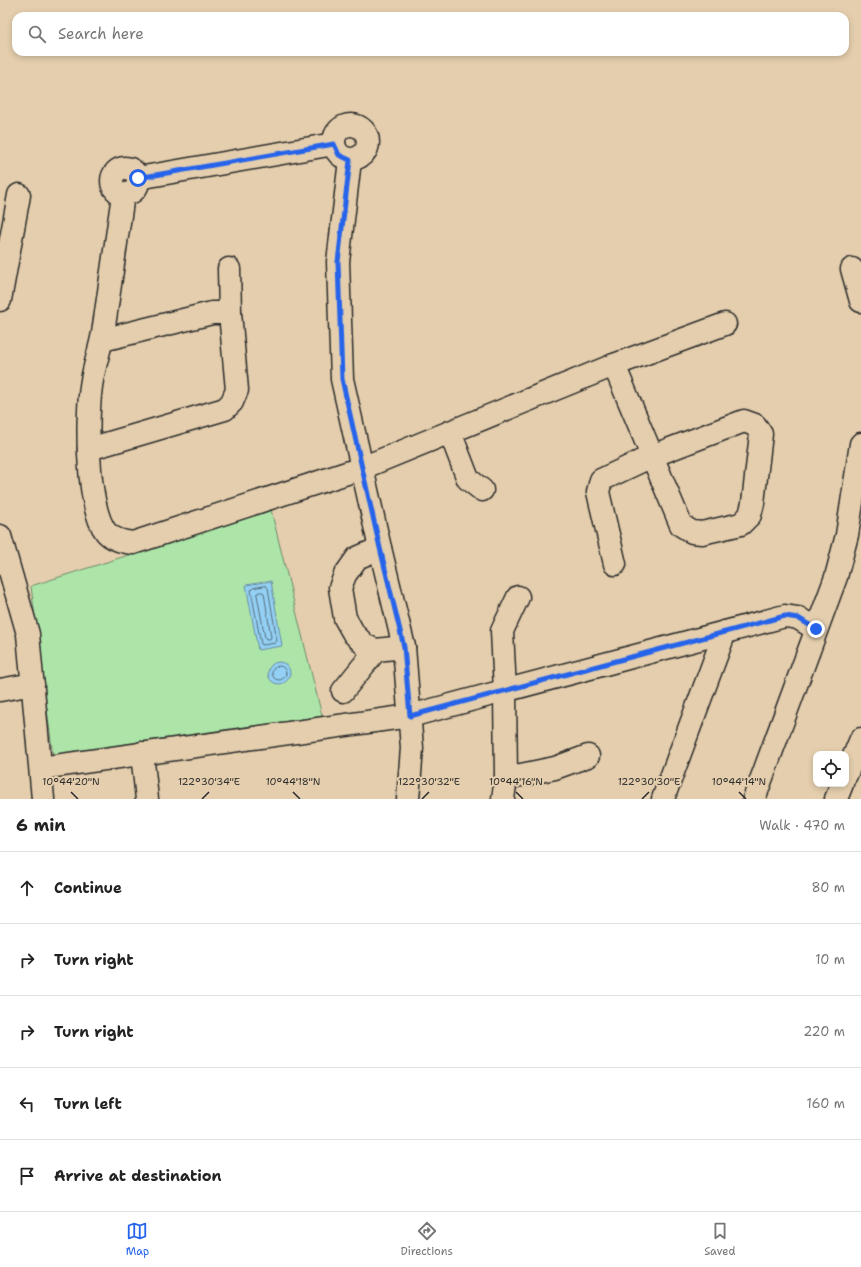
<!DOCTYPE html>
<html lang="en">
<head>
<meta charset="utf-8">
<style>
	body { margin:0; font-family:"Shantell Sans",sans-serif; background:#f6f6f6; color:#222 }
	.controls { position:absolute; right:12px; bottom:12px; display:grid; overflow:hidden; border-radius:8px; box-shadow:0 2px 6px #0003 }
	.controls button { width:36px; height:36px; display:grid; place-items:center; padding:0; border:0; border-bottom:1px solid #e0e0e0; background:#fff; color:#222; font:20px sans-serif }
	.stop { position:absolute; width:12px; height:12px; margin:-9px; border:3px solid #2563eb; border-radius:50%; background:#fff }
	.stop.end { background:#2563eb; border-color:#fff; box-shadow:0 1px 4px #0008 }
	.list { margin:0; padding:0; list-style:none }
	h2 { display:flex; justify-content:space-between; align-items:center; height:52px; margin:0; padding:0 16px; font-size:17px }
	h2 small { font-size:13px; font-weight:400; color:#767676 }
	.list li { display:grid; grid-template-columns:26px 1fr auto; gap:12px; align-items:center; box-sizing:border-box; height:72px; padding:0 16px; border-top:1px solid #e0e0e0 }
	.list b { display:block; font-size:15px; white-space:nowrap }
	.list em { font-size:13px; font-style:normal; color:#767676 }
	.icon { flex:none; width:22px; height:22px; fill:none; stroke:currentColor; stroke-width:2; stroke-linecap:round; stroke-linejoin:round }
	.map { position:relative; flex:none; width:861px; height:799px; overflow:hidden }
	.search { position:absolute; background:#fff; box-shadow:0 2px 6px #0003; left:12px; right:12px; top:12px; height:44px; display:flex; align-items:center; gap:10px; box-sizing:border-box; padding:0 14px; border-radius:12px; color:#767676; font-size:15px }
	.sheet { height:412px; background:#fff }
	nav { display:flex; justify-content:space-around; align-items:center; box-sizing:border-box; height:56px; border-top:1px solid #e0e0e0; background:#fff; font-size:11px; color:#767676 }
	nav a { display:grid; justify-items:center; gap:2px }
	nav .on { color:#2563eb }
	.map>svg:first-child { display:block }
	.green { fill:#ade5a8; stroke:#6c886a }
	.water { fill:#93d0f4; stroke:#698ea4 }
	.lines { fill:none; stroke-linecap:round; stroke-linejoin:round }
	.shore { stroke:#556d7b; stroke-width:1 }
	.minor-casing { stroke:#2b2b2b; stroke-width:25 }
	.minor { stroke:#e4cead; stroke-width:22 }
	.route { stroke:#2563eb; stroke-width:5 }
	.ticks { fill:none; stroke:#2b2b2b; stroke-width:1.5 }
	.ticks-label { font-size:10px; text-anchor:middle; fill:#2b2b2b; stroke:#e4cead; stroke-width:4; stroke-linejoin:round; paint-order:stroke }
</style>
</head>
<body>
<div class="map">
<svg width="861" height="799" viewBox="0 0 861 799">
	<rect width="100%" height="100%" fill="#e4cead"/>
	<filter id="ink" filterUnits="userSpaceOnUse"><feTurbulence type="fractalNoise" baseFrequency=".025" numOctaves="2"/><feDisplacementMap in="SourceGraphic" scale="8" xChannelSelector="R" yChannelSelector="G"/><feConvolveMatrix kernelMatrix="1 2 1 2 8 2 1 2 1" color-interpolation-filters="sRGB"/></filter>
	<g filter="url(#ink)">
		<!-- green -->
		<polygon class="green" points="271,510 322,716 53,756 31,586"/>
		<!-- water -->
		<g class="water">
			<polygon points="271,581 282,646 258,650 246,585"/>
			<circle cx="279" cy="673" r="11"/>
		</g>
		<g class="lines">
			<!-- shore -->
			<g class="shore">
				<polygon points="266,586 268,588 277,641 275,643 263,645 261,644 251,590 253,588"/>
				<polygon points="259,592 263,592 264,593 271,637 270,639 267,639 265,638 257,595"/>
				<circle cx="279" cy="673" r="7"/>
			</g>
			<defs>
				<g id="minor">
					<circle cx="351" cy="142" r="17"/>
					<polyline points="350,160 338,262 342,379 380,548 404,647 412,748 408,799"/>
					<circle cx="125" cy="181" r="13"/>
					<polyline points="138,178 334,144"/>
					<path d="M 123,195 C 116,241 110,287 103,333 C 100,349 95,364 92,380 C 86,412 86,507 106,532 C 113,540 123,542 133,543 L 362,468 L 614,365 L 681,525 L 692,532 L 702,533 L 741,524 L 750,515 L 753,503 L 761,434 L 755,425 L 744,421 L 652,456 L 601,480 L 598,492 L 615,564"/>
					<polyline points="229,269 230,313"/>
					<polyline points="852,269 861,301"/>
					<polyline points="0,300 19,195"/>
					<polyline points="614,365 725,324"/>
					<polyline points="450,432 468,479 482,490"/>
					<polyline points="89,449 225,409 232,402 237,390 230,313 212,313 102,340"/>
					<polyline points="0,536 28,634 43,799"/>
					<polyline points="380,548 357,558 345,575 340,588 345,618 354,634 366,646 376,650 404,647"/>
					<polyline points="0,690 33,684"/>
					<polyline points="343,691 376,650"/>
					<polyline points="142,753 147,799"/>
					<polyline points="41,768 410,716 785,616 798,618 816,629"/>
					<polyline points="846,775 861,739"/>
					<polyline points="506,778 555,768 588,756"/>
					<polyline points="503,799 506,778 505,691 502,631 518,597"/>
					<polyline points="663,799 725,632"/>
					<polyline points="754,799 836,577 847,535 861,444"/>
					<polyline points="836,799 842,784"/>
				</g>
			</defs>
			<!-- minor casing -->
			<use href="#minor" class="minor-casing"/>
			<!-- minor -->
			<use href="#minor" class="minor"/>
		</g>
	</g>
	<g class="lines" filter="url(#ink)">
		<!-- route -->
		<polyline class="route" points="138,178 334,144 339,155 350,160 338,262 342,379 380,548 404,647 410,716 785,616 798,618 816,629"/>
	</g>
	<!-- ticks -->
	<path class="ticks" d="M 71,792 L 78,799M 293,792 L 300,799M 516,792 L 523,799M 739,792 L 746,799M 202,799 L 209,792M 422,799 L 429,792M 642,799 L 649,792"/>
	<g class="ticks-label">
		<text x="71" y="785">10°44'20"N</text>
		<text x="209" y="785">122°30'34"E</text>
		<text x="429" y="785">122°30'32"E</text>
		<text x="649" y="785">122°30'30"E</text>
		<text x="293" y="785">10°44'18"N</text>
		<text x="516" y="785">10°44'16"N</text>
		<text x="739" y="785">10°44'14"N</text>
	</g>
</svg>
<div class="controls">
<button><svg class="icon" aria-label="locate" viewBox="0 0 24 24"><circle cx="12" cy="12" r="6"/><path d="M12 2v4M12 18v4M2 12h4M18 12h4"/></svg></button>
</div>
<div class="stop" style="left:138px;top:178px"></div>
<div class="stop end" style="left:816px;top:629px"></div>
<div class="search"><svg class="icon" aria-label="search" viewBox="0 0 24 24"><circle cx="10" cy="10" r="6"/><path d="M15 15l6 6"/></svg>Search here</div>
</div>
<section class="sheet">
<h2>6 min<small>Walk · 470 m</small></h2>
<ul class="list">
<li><svg class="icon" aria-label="ahead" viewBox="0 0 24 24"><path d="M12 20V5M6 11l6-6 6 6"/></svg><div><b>Continue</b></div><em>80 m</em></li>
<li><svg class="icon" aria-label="right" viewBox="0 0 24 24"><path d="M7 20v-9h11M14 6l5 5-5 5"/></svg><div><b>Turn right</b></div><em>10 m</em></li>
<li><svg class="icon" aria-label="right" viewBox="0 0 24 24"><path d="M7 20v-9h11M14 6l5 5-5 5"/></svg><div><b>Turn right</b></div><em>220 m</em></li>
<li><svg class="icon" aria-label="left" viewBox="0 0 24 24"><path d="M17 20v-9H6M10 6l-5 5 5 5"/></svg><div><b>Turn left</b></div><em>160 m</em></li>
<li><svg class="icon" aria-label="arrive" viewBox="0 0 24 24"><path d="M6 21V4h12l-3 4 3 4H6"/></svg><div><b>Arrive at destination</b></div></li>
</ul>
</section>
<nav>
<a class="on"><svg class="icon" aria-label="map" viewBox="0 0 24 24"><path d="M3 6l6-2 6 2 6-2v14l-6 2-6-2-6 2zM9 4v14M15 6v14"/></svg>Map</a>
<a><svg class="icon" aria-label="directions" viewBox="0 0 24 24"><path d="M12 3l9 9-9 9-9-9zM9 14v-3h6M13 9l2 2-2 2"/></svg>Directions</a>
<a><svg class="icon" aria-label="saved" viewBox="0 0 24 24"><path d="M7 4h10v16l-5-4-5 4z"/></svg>Saved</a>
</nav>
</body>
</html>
